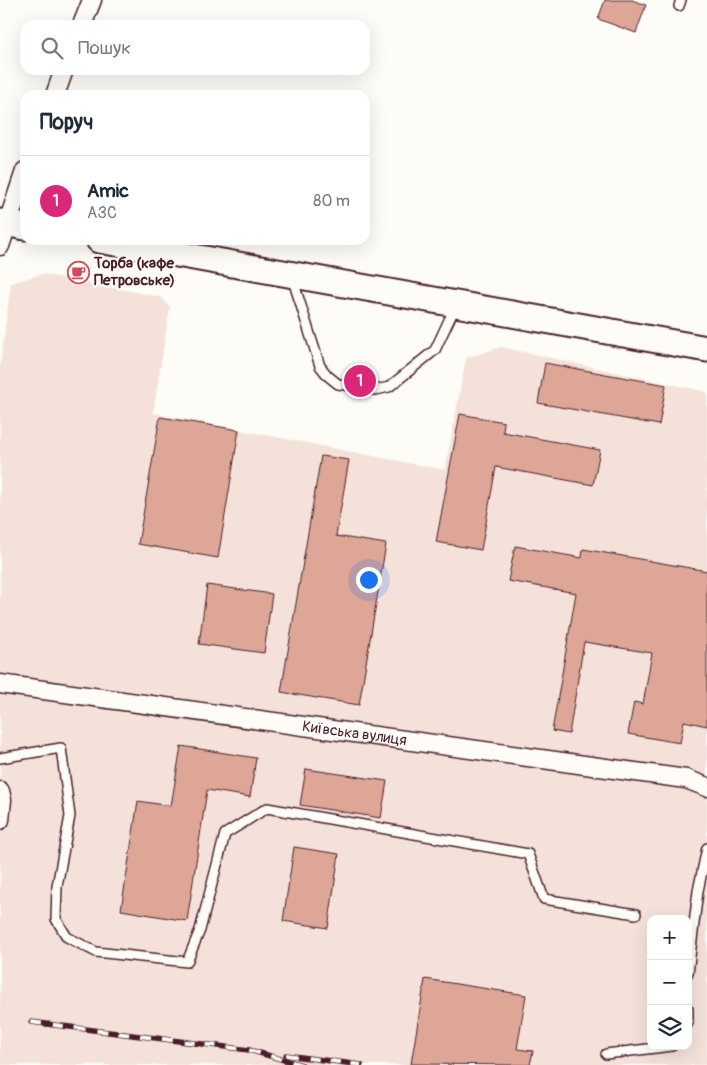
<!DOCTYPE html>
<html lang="uk">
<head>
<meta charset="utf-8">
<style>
	body { margin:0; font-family:Pangolin,sans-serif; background:#f2f2f3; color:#1f2937 }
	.controls { position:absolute; right:15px; bottom:15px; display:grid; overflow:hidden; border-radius:10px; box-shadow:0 5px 20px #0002 }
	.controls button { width:45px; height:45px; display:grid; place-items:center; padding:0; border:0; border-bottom:1px solid #e0e1e3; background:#fff; color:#1f2937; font:25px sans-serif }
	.you { position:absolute; left:368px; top:579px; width:18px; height:18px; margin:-12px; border:4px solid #fff; border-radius:50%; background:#1a73e8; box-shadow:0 0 0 8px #1a73e833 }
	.badge { display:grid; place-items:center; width:32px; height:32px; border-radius:50%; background:#db2777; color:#fff; font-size:16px; font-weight:700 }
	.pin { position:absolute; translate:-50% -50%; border:2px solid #fff; box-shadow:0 1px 5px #0006 }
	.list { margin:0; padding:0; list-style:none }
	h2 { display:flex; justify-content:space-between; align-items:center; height:65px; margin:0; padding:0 20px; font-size:21px }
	h2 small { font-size:16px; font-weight:400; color:#747a83 }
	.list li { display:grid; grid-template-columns:32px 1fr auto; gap:15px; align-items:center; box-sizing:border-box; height:90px; padding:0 20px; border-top:1px solid #e0e1e3 }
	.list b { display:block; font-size:19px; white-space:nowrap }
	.list p { margin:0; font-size:16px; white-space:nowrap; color:#747a83 }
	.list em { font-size:16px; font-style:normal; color:#747a83 }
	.icon { flex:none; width:28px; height:28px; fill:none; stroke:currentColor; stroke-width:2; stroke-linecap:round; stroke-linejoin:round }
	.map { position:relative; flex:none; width:707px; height:1065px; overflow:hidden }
	.search { position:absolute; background:#fff; box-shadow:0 5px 20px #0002; left:20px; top:20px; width:350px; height:55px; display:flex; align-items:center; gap:12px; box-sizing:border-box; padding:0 18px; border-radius:15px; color:#747a83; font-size:19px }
	.panel { position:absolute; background:#fff; box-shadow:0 5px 20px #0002; left:20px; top:90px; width:350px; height:155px; border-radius:15px }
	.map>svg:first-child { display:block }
	.built { fill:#f4e2da; fill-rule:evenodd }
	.building { fill:#dea696; stroke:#4a1f2b }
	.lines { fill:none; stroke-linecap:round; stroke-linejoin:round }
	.service-casing { stroke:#4a1f2b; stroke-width:12 }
	.minor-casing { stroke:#4a1f2b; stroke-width:21 }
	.secondary-casing { stroke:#4a1f2b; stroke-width:29 }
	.service { stroke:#fdfcf7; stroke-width:9 }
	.minor { stroke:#fdfcf7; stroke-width:18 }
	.secondary { stroke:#fdfcf7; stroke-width:25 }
	.rail-casing { stroke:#4a1f2b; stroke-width:5.5 }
	.rail { stroke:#fdfcf7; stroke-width:4; stroke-dasharray:11; stroke-linecap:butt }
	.labels { text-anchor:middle; stroke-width:4.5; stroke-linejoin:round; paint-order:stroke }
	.poi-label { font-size:15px; font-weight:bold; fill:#4a1f2b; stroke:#fdfcf7; text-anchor:start }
	.street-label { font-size:15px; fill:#4a1f2b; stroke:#fdfcf7 }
</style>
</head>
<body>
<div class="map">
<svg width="707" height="1065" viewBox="0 0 707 1065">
	<rect width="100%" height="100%" fill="#fdfcf7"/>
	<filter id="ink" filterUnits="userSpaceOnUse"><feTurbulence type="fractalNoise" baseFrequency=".02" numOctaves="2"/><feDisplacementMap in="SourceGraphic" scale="10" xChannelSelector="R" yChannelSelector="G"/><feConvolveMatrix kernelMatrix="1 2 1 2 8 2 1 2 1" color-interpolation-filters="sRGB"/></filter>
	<g filter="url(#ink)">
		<!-- built -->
		<path class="built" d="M 42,274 L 161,297 L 170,308 L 153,413 L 445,470 L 466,358 L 501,347 L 707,392 L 707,1065 L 0,1065 L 0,367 L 11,283 ZM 651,919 L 688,919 L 688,1046 L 651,1046 Z"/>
		<!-- building -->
		<g class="building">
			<polygon points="605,0 632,0 646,5 636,33 598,19"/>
			<polygon points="545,363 666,385 659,425 538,403"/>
			<polygon points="460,414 504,422 503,432 600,450 593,485 496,467 481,550 436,542"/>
			<polygon points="160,417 239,430 218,558 138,544"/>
			<polygon points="321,456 349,460 336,536 386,544 359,705 281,692"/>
			<polygon points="515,546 582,558 583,549 707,571 707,726 684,721 680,743 628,734 634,702 643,704 652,653 584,642 569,734 552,731 576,593 508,581"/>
			<polygon points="207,585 272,594 264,653 199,644"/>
			<polygon points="181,746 256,758 250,797 207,790 187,921 121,910 138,801 171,806"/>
			<polygon points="306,769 387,781 381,818 300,805"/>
			<polygon points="294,847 339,854 328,928 283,921"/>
			<polygon points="425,979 526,995 517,1049 533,1051 530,1065 411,1064"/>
		</g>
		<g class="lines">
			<defs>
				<g id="service">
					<polyline points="679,6 681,0"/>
					<polyline points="292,277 320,366 328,376 338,384 376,390 389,387 435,350 456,305"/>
					<polyline points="0,758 61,748 70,816 57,886 56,919 67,937 96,952 187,962 200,930 225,834 267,808 528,854 544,899 636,914"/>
					<polyline points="688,973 698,891 707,848"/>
					<polyline points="688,1009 688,1023"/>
					<polyline points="606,1054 672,1046"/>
				</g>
				<g id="minor">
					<polyline points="82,25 92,0"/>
					<polyline points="55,95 64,70"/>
					<polyline points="0,246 25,171"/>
					<path id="s1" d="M 0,684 L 686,779 L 707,787"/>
					<polyline points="0,791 2,800 0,820"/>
				</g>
				<g id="secondary">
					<polyline points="0,222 25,227"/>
					<polyline points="99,240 707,349"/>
				</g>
			</defs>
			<!-- service casing -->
			<use href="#service" class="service-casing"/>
			<!-- minor casing -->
			<use href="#minor" class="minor-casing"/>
			<!-- secondary casing -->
			<use href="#secondary" class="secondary-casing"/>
			<!-- service -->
			<use href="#service" class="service"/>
			<!-- minor -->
			<use href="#minor" class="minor"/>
			<!-- secondary -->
			<use href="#secondary" class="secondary"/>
			<defs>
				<g id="rail">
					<polyline points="31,1022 249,1050 302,1065"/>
					<polyline points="286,1055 361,1065"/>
				</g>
			</defs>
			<!-- rail casing -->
			<use href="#rail" class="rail-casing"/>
			<!-- rail -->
			<use href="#rail" class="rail"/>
		</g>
	</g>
	<!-- icons -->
	<defs>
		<symbol id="cafe-ring" viewBox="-11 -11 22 22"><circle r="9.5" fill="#fdfcf7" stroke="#d1495b" stroke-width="1.5"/><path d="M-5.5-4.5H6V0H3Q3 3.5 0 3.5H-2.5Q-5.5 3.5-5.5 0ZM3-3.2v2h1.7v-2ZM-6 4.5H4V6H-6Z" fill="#d1495b"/></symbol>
	</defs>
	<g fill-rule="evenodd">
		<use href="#cafe-ring" x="66" y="260" width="25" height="25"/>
	</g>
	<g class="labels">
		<!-- poi labels -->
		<g class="poi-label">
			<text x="94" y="268">Торба (кафе<tspan x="94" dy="17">Петровське)</tspan></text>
		</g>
		<!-- street labels -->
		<g class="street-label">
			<text dy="5" stroke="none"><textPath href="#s1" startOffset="358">Київська вулиця</textPath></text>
		</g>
	</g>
</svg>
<div class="controls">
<button>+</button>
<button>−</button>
<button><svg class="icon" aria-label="layers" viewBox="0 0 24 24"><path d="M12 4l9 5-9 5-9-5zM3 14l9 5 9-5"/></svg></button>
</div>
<div class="you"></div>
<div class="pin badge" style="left:360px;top:381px">1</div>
<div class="search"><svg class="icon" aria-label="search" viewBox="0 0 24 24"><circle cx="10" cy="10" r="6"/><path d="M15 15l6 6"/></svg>Пошук</div>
<section class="panel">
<h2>Поруч<small></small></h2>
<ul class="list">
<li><span class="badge">1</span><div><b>Amic</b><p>АЗС</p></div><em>80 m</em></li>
</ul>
</section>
</div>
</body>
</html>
